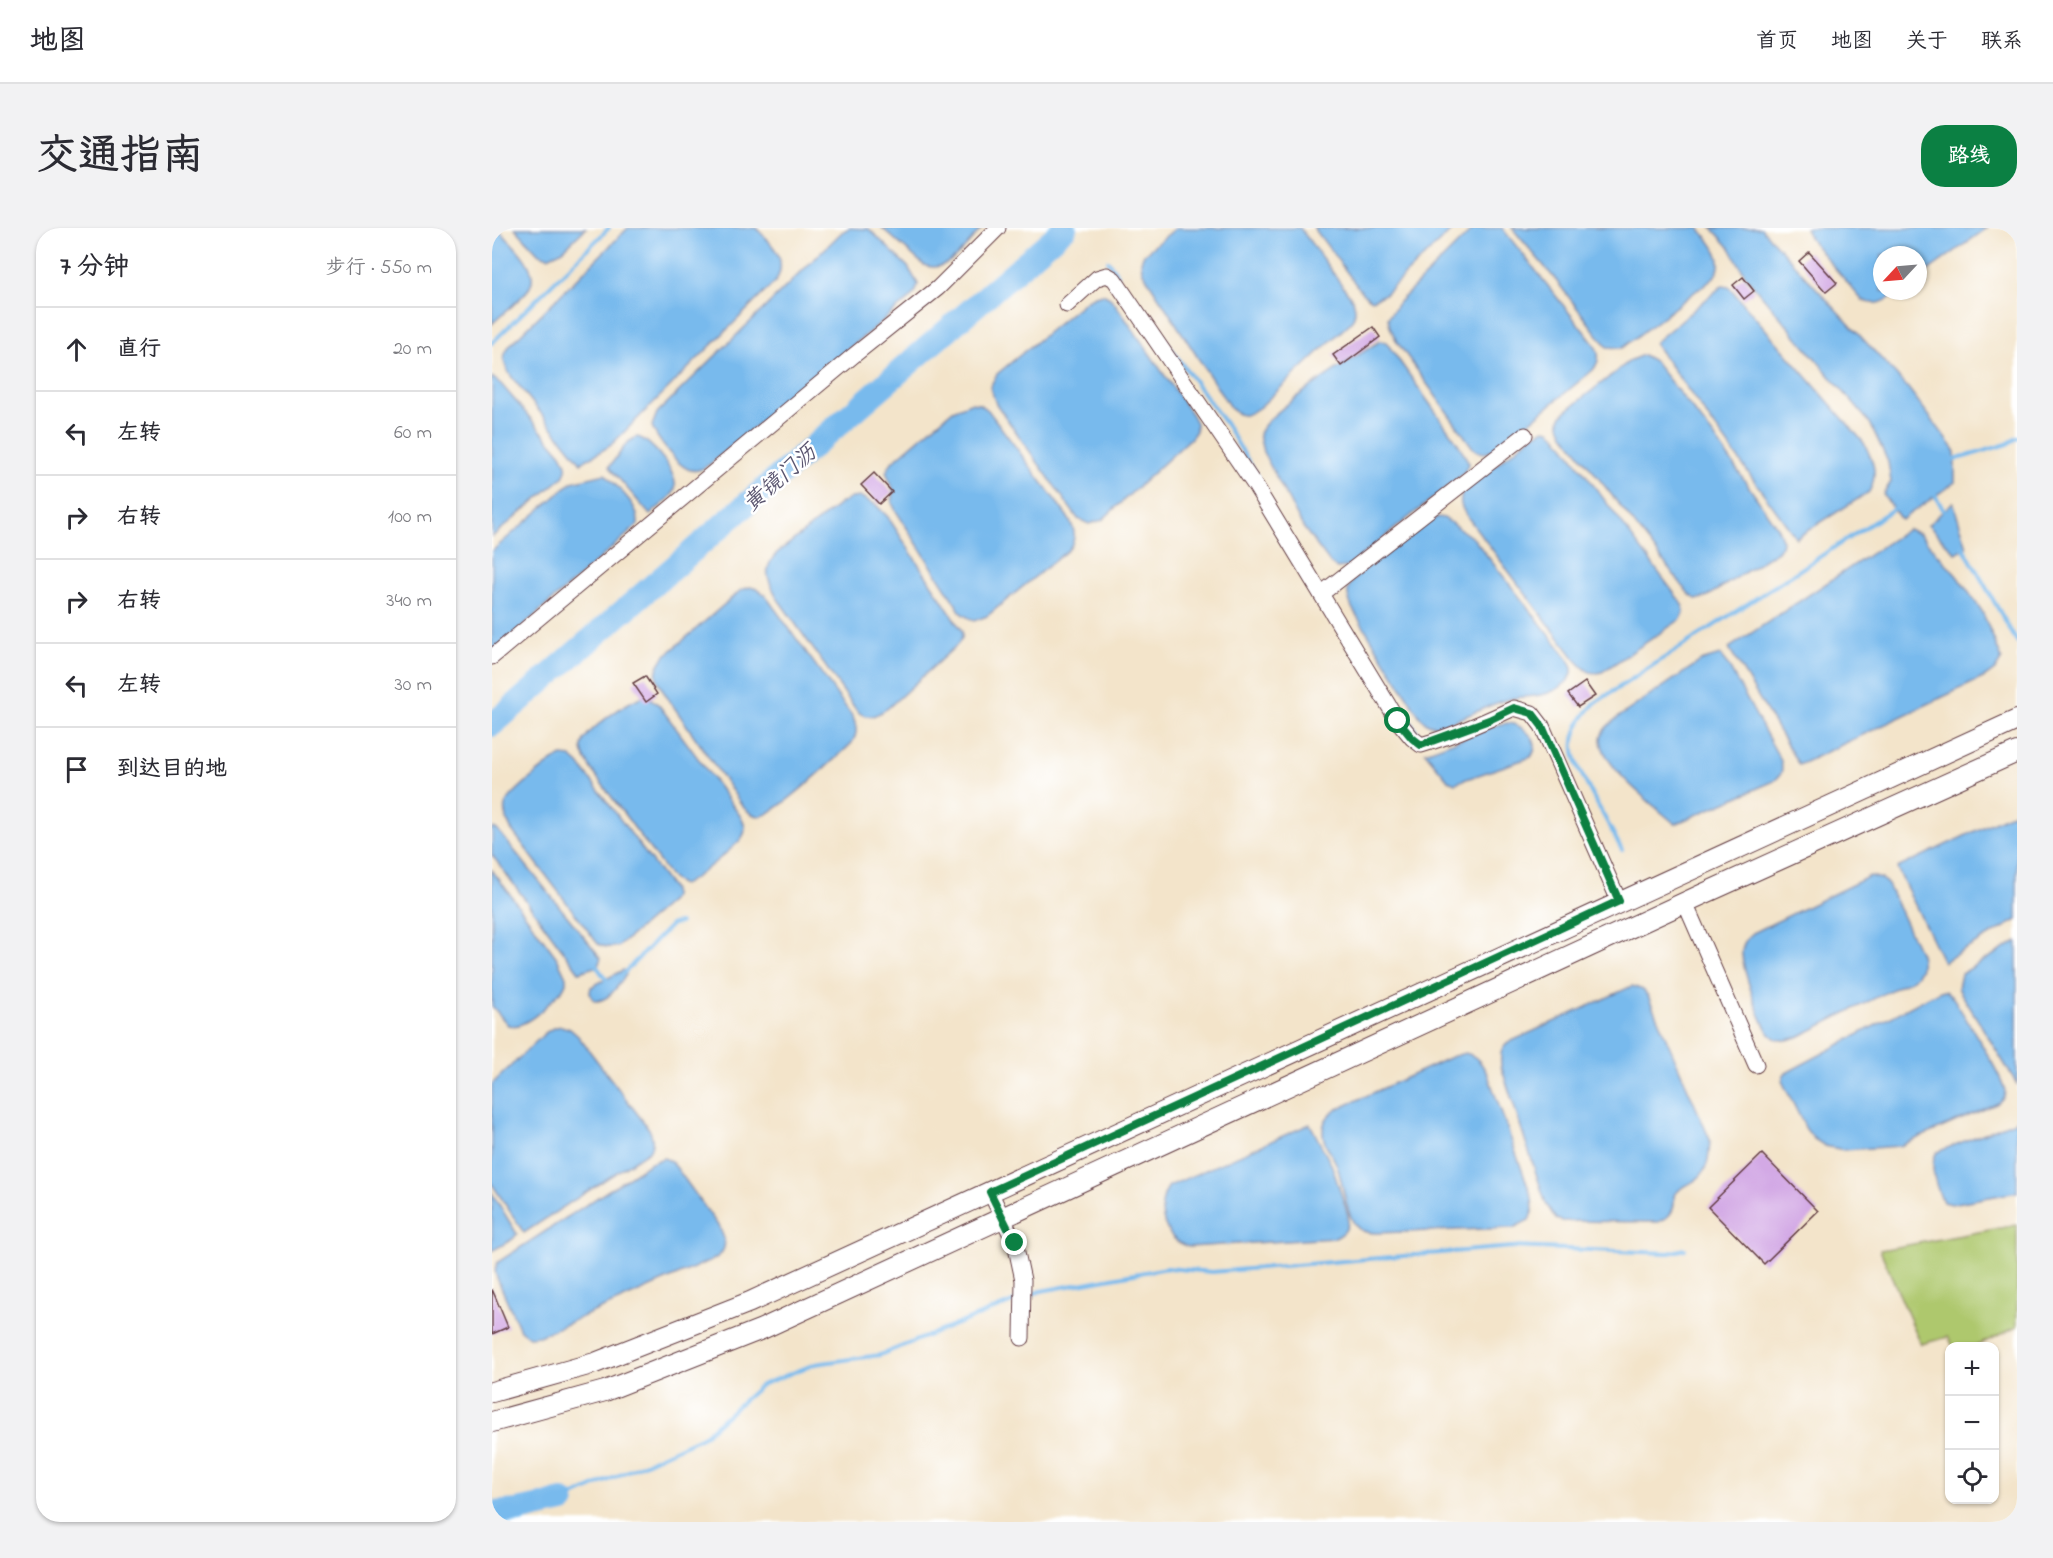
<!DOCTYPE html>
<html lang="zh">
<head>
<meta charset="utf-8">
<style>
	body { margin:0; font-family:"Indie Flower","LXGW WenKai TC",sans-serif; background:#f2f2f3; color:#2b2b33 }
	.controls { position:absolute; right:18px; bottom:18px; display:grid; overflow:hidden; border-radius:12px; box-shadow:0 2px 4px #0004 }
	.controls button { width:54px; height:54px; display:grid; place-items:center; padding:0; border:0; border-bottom:2px solid #e1e1e2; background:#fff; color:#2b2b33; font:30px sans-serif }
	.compass { position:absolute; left:1381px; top:18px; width:54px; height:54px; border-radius:50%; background:#fff; box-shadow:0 2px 4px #0004; rotate:244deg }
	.stop { position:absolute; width:18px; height:18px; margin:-14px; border:4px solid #0b8043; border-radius:50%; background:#fff }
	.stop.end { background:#0b8043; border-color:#fff; box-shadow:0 2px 6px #0008 }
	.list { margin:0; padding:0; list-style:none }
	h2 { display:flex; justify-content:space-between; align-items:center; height:78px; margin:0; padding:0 24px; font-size:26px }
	h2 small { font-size:20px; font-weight:400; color:#7c7c81 }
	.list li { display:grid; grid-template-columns:39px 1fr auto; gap:18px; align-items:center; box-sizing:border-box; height:84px; padding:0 24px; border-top:2px solid #e1e1e2 }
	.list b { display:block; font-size:22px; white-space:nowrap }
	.list em { font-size:20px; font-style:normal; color:#7c7c81 }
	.icon { flex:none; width:33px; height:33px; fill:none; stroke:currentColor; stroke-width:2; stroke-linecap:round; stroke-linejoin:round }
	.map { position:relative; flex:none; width:1525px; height:1294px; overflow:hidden; border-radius:24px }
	header { display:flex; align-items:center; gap:36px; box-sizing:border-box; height:84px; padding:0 30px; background:#fff; border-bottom:2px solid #e1e1e2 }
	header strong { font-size:28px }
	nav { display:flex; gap:33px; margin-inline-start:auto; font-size:21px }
	.intro { display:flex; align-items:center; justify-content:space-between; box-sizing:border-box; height:144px; padding:0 36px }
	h1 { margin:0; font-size:42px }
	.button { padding:15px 27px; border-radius:24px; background:#0b8043; color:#fff; font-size:21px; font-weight:700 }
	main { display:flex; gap:36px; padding:0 36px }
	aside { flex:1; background:#fff; border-radius:24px; box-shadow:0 2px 4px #0004 }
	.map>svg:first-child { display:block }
	.green { fill:#aec86d; stroke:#7c744c; stroke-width:1.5 }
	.water { fill:#78baed; stroke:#616c8c; stroke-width:1.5 }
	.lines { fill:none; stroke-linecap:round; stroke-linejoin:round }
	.stream { stroke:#78baed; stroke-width:4 }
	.river { stroke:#78baed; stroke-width:24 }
	.building { fill:#d3a9e5 }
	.minor-casing { stroke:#633d43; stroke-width:17 }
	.major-casing { stroke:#633d43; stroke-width:22 }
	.minor { stroke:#fff; stroke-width:15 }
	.major { stroke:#fff; stroke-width:20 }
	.route { stroke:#0b8043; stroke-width:8 }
	.labels { text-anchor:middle; stroke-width:5; stroke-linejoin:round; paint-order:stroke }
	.water-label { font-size:22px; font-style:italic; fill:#5a556f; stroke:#fff }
</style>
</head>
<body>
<header>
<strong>地图</strong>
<nav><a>首页</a><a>地图</a><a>关于</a><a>联系</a></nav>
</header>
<div class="intro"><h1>交通指南</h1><a class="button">路线</a></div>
<main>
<aside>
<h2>7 分钟<small>步行 · 550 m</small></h2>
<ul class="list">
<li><svg class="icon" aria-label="ahead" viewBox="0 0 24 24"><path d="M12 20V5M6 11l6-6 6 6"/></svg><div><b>直行</b></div><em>20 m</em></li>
<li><svg class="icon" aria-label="left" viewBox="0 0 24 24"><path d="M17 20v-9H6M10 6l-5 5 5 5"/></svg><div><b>左转</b></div><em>60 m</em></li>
<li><svg class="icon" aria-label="right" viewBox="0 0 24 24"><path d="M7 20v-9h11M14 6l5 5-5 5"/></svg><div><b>右转</b></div><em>100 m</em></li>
<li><svg class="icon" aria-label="right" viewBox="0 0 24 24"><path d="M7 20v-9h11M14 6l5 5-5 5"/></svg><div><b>右转</b></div><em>340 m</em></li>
<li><svg class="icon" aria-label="left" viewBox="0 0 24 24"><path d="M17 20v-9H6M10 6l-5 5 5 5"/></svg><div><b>左转</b></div><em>30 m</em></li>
<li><svg class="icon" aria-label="arrive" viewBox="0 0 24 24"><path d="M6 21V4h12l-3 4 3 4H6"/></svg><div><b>到达目的地</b></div></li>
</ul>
</aside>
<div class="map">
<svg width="1525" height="1294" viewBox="0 0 1525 1294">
	<rect width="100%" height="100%" fill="#fff"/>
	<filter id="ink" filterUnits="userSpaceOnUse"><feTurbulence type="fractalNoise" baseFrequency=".0167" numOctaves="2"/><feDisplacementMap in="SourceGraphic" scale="12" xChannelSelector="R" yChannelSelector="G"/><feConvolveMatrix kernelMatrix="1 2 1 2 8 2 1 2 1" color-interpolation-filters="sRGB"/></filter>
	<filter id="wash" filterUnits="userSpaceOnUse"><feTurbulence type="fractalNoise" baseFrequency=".008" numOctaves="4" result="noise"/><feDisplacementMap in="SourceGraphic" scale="24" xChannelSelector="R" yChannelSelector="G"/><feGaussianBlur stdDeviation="1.35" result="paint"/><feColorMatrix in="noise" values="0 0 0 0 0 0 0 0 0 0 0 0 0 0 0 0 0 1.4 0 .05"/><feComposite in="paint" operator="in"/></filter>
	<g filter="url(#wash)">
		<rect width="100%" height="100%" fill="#f3e4ca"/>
		<!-- green -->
		<polygon class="green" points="1525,997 1525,1099 1484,1118 1461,1118 1456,1109 1429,1116 1388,1022"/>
		<!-- water -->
		<g class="water">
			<path d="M 0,0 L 5,0 C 17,13 49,40 38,59 C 32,69 9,87 0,96 Z"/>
			<polygon points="23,0 94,0 71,22 56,29 46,25"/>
			<path d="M 136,0 L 264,0 C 279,15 297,30 284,53 L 118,218 L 89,235 L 19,148 C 11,136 9,129 18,117 Z"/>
			<path d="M 357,0 L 377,1 L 416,39 L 426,56 L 424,63 L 417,71 L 218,236 C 212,240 206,244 199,242 C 187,240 164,210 160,198 L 165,185 L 350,4 Z"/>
			<path d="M 390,0 L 490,0 C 475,16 456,47 432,37 Z"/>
			<path d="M 684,0 L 808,0 L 861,72 C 864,81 864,86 859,94 L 768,179 C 755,188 749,192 737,178 L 650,43 L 649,33 L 652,26 Z"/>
			<polygon points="822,0 962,0 893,66 880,72 871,66"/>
			<path d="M 982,0 L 1010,0 L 1102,116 C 1108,126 1108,133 1101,142 L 1007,219 C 997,225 990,228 981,220 L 905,114 L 898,99 L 896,90 L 907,74 Z"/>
			<path d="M 1020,0 L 1207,0 C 1219,14 1236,32 1222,49 L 1130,120 L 1115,119 L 1063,51 Z"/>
			<polygon points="1220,0 1269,0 1416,160 1463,222 1463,254 1409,292 1391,266 1399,254 1396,234 1378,195 1255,50 1238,20"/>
			<path d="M 1313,0 L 1495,0 L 1426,50 L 1426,27 L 1390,27 L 1390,63 L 1408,63 C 1396,72 1385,80 1370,72 L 1318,11 Z"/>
			<path d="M 1230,58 L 1237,59 L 1372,215 C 1381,233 1387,245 1377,264 L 1304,310 L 1162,115 Z"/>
			<polygon points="611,66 618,70 624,77 700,187 704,195 704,203 699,210 610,292 597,296 586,291 504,176 498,159 505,146 595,72 603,68"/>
			<path d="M 888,113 L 894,114 L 967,217 L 977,235 L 971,246 L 855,339 L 844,340 L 838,335 L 811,299 L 771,224 L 767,206 C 774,184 865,128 888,113 Z"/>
			<path d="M 1151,127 L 1162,133 L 1221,207 L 1286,301 C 1290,310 1292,315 1286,323 L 1216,368 L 1205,372 L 1197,366 L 1072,206 C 1067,196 1065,192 1074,183 L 1139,132 Z"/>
			<path d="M 0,149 L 9,156 L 69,226 C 74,235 77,240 71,249 L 0,309 Z"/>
			<path d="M 478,175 L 487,176 L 496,182 L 575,288 C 582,300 586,308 577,321 L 495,388 L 482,393 L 470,386 L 404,283 L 400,275 L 402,263 L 394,244 L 400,234 L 461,182 Z"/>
			<path d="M 1053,201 L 1058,202 L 1064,207 L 1191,377 L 1192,385 L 1189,391 L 1110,444 C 1097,448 1092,440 1083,431 L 977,291 C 969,280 965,273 973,261 L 1042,207 Z"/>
			<path d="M 145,209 C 159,211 190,249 182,264 C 177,272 165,280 158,287 L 117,239 L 136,214 Z"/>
			<path d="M 113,246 C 126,260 148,277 146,297 L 0,425 L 0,323 L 80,254 Z"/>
			<path d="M 369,269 L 384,277 L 396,289 L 470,403 L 470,410 L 466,416 L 396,480 C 385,487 376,493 365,483 L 286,371 C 276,352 269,342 285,325 L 349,275 L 359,270 Z"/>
			<polygon points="1461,274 1475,319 1464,325 1436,297"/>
			<path d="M 945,289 L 952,290 L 982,311 L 1074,428 C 1081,439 1084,447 1072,456 C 1054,472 1032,466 1010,473 C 988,481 967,493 944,498 L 936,496 L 928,489 L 860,380 C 858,374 855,368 856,362 C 858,346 919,306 935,295 Z"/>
			<polygon points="1416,301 1428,306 1465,348 1490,383 1510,431 1504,441 1493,449 1307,537 1237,420"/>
			<path d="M 258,359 L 265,361 L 273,367 L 361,489 C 365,500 366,506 359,516 C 345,529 283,588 268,588 C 261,588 257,584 252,580 L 175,469 C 164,452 159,444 173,428 L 249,362 Z"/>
			<path d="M 1228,427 L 1236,437 L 1289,533 C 1291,543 1290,547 1282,553 L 1183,596 C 1163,578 1111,540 1109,512 C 1109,502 1118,496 1125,490 L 1209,433 Z"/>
			<path d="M 150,469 L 159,471 L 167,477 L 249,589 C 252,595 255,601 251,608 C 246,617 200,654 190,657 L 180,651 L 99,541 C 95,533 87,523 91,514 C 96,501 136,473 150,469 Z"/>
			<path d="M 1017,495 C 1032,498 1051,513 1039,529 L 963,555 L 956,552 L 933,524 L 1009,496 Z"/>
			<path d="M 70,528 L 79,529 L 87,536 L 181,662 L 181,668 L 179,673 L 127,718 C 118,720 114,720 106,716 L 19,601 C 16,594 11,586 13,578 C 16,566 59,533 70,528 Z"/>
			<polygon points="1525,583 1525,692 1451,734 1405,640"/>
			<polygon points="0,600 4,601 9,606 109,730 106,738 87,744 0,627"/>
			<path d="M 0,642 L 65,730 L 74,749 L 74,755 L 71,761 C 59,773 34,803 16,797 L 0,778 Z"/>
			<path d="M 1378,648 L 1390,651 L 1396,657 L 1428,726 C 1431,738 1429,743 1421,751 L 1306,809 C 1296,812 1287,815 1279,807 C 1269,798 1250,739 1250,725 C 1250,716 1254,711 1261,705 Z"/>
			<polygon points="1525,713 1525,856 1466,760 1469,746"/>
			<path d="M 131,742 L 134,747 C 125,758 118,773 103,773 C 98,769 97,766 99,759 Z"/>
			<path d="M 1140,758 L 1151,762 L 1156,768 L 1218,912 C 1217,927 1217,944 1202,953 C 1193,959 1190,958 1182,967 C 1183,981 1180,989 1166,994 L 1070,993 L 1064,991 L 1054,976 L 1009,838 C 1008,825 1008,819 1020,813 Z"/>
			<path d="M 1448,763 L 1453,763 L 1462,771 C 1471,787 1514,852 1513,865 C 1512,871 1508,873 1504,876 L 1408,918 L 1352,922 L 1333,918 L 1322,911 L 1314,901 L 1290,853 L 1292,846 Z"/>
			<path d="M 69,798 L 78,801 L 86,808 L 157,901 C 161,910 162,915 157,923 L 32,1005 L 0,956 L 0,856 L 53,805 L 61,800 Z"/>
			<path d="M 973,825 C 986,828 990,836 996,847 L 1040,970 L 1041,982 L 1037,992 L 1021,1000 L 884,1005 C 876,1005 868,1004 863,997 C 853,982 851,955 845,938 C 841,926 830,916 831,903 C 831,892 837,886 846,881 L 959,829 Z"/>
			<path d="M 1525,892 L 1525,964 L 1459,976 L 1451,974 C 1445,961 1436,937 1445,924 Z"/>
			<path d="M 818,896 L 840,938 L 856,987 C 857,999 854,1005 843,1010 L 697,1019 C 672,1013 662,978 677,958 Z"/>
			<path d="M 171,930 L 177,932 L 184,939 L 227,999 C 234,1012 236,1021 224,1030 L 47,1108 L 37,1109 L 28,1102 L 5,1050 L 3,1042 L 6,1034 L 157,936 Z"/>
			<polygon points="0,965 25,1006 21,1011 0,1023"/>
		</g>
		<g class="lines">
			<!-- stream -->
			<g class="stream">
				<polyline points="616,33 626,47"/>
				<polyline points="665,101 735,198 766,249"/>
				<polyline points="0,115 117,0"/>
				<polyline points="1459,233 1515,216 1525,210"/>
				<polyline points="1442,265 1453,285"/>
				<polyline points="1470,317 1525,414"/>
				<polyline points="868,416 926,506"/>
				<path d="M 1130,622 C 1121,605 1112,588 1103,572 C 1082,533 1068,511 1103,475 L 1406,278"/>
				<polyline points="103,736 116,754"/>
				<polyline points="131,746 180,696 188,695"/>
				<polyline points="535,1068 549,1063 675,1040 720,1044 1020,1019 1177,1025 1193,1021"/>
				<polyline points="71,1273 210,1209 269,1157 323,1136 388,1127 528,1071"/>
			</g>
			<!-- river -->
			<g class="river">
				<polyline points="0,497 573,0"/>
				<polyline points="0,1285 26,1283 71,1273"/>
			</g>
		</g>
		<g id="blocks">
			<!-- building -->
			<g class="building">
				<polygon points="1317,24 1345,55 1334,64 1307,33"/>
				<polygon points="1251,49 1262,63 1252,71 1241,57"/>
				<polygon points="881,99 888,109 849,138 841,127"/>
				<polygon points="382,245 400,264 387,276 369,257"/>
				<polygon points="153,448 165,466 154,474 141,455"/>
				<polygon points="1093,454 1103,468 1086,479 1076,466"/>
				<polygon points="1270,926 1326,983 1272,1036 1216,979"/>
				<polygon points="0,1061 16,1099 0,1106"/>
			</g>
		</g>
	</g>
	<g filter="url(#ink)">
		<use href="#blocks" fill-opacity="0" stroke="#633d43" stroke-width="1.5"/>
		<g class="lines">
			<defs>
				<g id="minor">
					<path d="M 575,77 L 605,50 L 615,47 L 622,51 L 764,259 L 906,493 L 920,510 L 929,517 C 961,508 992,494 1022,480 L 1040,485 L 1050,498 L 1127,673"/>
					<polyline points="829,366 1033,207"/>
					<polyline points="0,429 361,128 446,60 506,0"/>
					<polyline points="1193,675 1264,837"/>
					<polyline points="498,964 523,1015 531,1052 530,1110"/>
				</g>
				<g id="major">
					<polyline points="0,1164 103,1135 258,1074 1525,492"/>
					<polyline points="0,1194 113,1163 270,1101 1209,667 1525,524"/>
				</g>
			</defs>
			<!-- minor casing -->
			<use href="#minor" class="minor-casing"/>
			<!-- major casing -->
			<use href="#major" class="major-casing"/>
			<!-- minor -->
			<use href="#minor" class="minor"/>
			<!-- major -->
			<use href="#major" class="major"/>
		</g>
	</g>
	<g class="lines" filter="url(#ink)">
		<!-- route -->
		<polyline class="route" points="523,1015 498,964 1127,673 1050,498 1040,485 1022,480 997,492 929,517 920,510 906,493"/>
	</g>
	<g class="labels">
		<!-- water labels -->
		<g class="water-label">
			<text transform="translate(287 249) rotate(-41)" y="8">黄镜门沥</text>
		</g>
	</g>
</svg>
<div class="controls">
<button>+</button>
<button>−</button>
<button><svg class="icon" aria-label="locate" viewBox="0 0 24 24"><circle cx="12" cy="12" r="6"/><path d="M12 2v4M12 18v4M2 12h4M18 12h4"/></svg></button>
</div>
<svg class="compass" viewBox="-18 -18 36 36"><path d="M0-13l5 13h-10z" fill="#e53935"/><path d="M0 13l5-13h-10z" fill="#7c7c81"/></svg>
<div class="stop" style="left:906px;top:493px"></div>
<div class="stop end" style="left:523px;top:1015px"></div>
</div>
</main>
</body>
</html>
